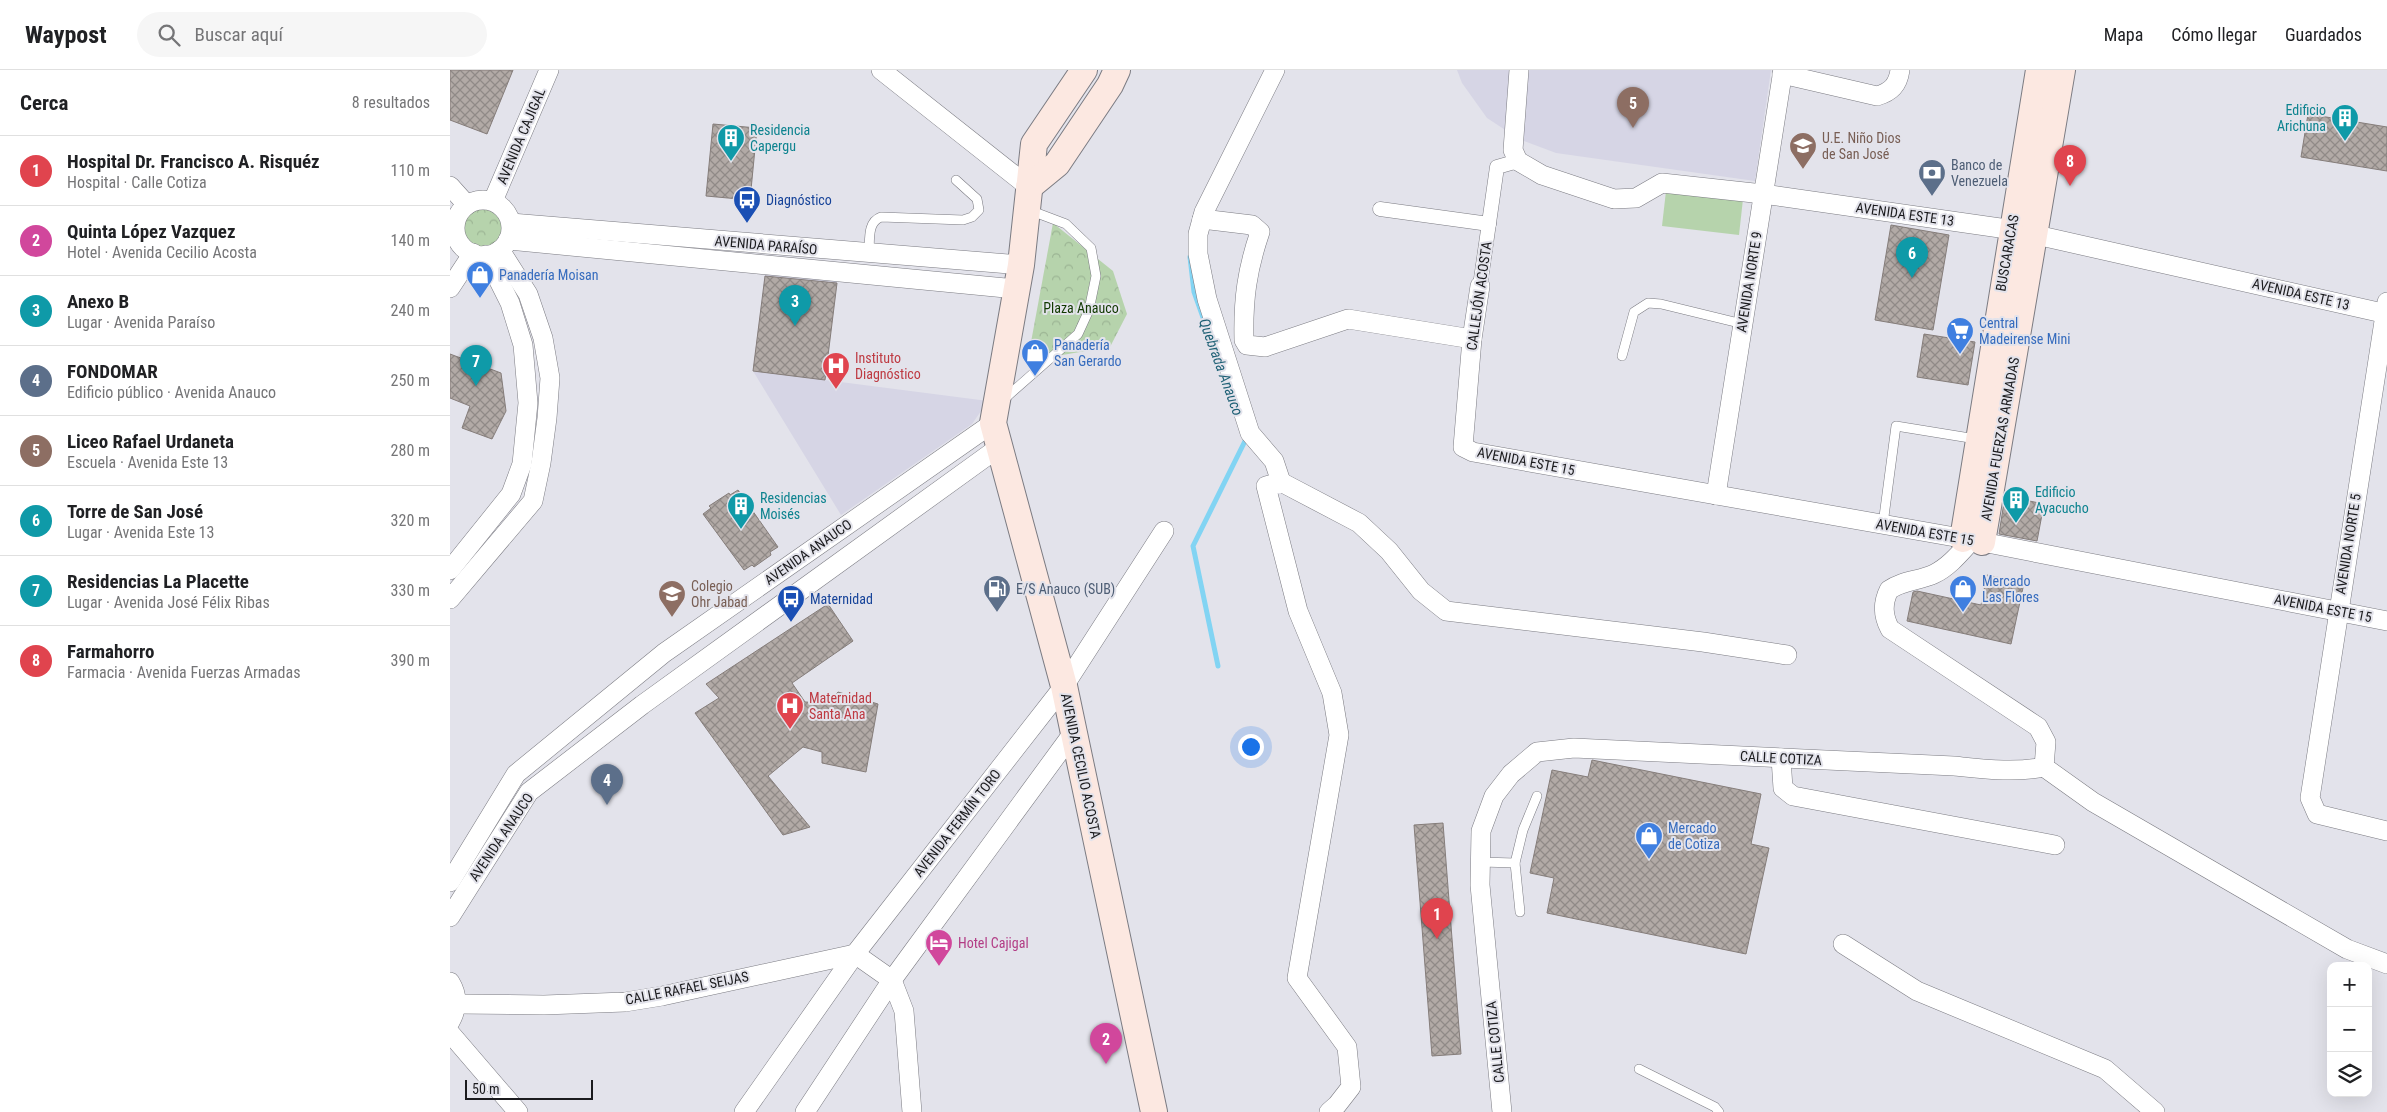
<!DOCTYPE html>
<html lang="es">
<head>
<meta charset="utf-8">
<style>
	body { margin:0; font-family:"Roboto Condensed",sans-serif; background:#f6f6f6; color:#202124 }
	.controls { position:absolute; right:15px; bottom:15px; display:grid; overflow:hidden; border-radius:10px; box-shadow:0 5px 20px #0002 }
	.controls button { width:45px; height:45px; display:grid; place-items:center; padding:0; border:0; border-bottom:1px solid #e0e0e0; background:#fff; color:#202124; font:25px sans-serif }
	.scale { position:absolute; left:15px; bottom:12px; width:128px; box-sizing:border-box; padding-left:5px; border:2px solid #1b1b1e; border-top:0; font-size:14px; line-height:18px; white-space:nowrap; color:#1b1b1e; -webkit-text-stroke:4px #e3e3eb; paint-order:stroke }
	.you { position:absolute; left:800px; top:676px; width:18px; height:18px; margin:-12px; border:4px solid #fff; border-radius:50%; background:#1a73e8; box-shadow:0 0 0 8px #1a73e833 }
	.badge { display:grid; place-items:center; width:32px; height:32px; border-radius:50%; background:#ea580c; color:#fff; font-size:16px; font-weight:700 }
	.pin { position:absolute; translate:-50% -41px; filter:drop-shadow(0 1px 2px #0008) }
	.pin::after { content:''; position:absolute; top:26px; width:18px; height:15px; background:inherit; clip-path:polygon(0 0,100% 0,50% 100%) }
	.list { margin:0; padding:0; list-style:none }
	h2 { display:flex; justify-content:space-between; align-items:center; height:65px; margin:0; padding:0 20px; font-size:21px }
	h2 small { font-size:16px; font-weight:400; color:#757577 }
	.list li { display:grid; grid-template-columns:32px 1fr auto; gap:15px; align-items:center; box-sizing:border-box; height:70px; padding:0 20px; border-top:1px solid #e0e0e0 }
	.list b { display:block; font-size:19px; white-space:nowrap }
	.list p { margin:0; font-size:16px; white-space:nowrap; color:#757577 }
	.list em { font-size:16px; font-style:normal; color:#757577 }
	.icon { flex:none; width:28px; height:28px; fill:none; stroke:currentColor; stroke-width:2; stroke-linecap:round; stroke-linejoin:round }
	.map { position:relative; flex:none; width:1937px; height:1042px; overflow:hidden }
	header { display:flex; align-items:center; gap:30px; box-sizing:border-box; height:70px; padding:0 25px; background:#fff; border-bottom:1px solid #e0e0e0 }
	header strong { font-size:24px }
	nav { display:flex; gap:28px; margin-inline-start:auto; font-size:18px }
	.search { width:350px; height:45px; background:#f6f6f6; display:flex; align-items:center; gap:12px; box-sizing:border-box; padding:0 18px; border-radius:28px; color:#757577; font-size:19px }
	main { display:flex }
	aside { flex:1; background:#fff }
	.map>svg:first-child { display:block }
	.built { fill:#d6d5e5 }
	.forest { fill:url(#forest-crowns) }
	.pitch { fill:#b6d3ac }
	.lines { fill:none; stroke-linecap:round; stroke-linejoin:round }
	.stream { stroke:#82d4f3; stroke-width:5 }
	.building { fill:url(#building-cross-hatch); stroke:#857d7a }
	.service-casing { stroke:#7b7b82; stroke-width:10 }
	.pedestrian-casing { stroke:#7b7b82; stroke-width:15 }
	.minor-casing { stroke:#7b7b82; stroke-width:20 }
	.secondary-casing { stroke:#7b7b82; stroke-width:28 }
	.service { stroke:#fff; stroke-width:9 }
	.pedestrian { stroke:#fff; stroke-width:14 }
	.minor { stroke:#fff; stroke-width:19 }
	.secondary { stroke:#fce8e1; stroke-width:26 }
	.labels { text-anchor:middle; stroke-width:4; stroke-linejoin:round; paint-order:stroke }
	.culture-label { font-size:14px; fill:#0d838f; stroke:#e3e3eb; text-anchor:start }
	.street-label { font-size:14px; fill:#1b1b1e; stroke:#e3e3eb }
	.education-label { font-size:14px; fill:#785e54; stroke:#e3e3eb; text-anchor:start }
	.service-label { font-size:14px; fill:#4e5e75; stroke:#e3e3eb; text-anchor:start }
	.transit-label { font-size:14px; fill:#164399; stroke:#e3e3eb; text-anchor:start }
	.shop-label { font-size:14px; fill:#366cbe; stroke:#e3e3eb; text-anchor:start }
	.park-label { font-size:14px; fill:#113900; stroke:#e3e3eb }
	.health-label { font-size:14px; fill:#be3a42; stroke:#e3e3eb; text-anchor:start }
	.hotel-label { font-size:14px; fill:#b23c85; stroke:#e3e3eb; text-anchor:start }
	.water-label { font-size:15px; font-style:italic; fill:#1e6075; stroke:#e3e3eb }
</style>
</head>
<body>
<header>
<strong>Waypost</strong>
<div class="search"><svg class="icon" aria-label="search" viewBox="0 0 24 24"><circle cx="10" cy="10" r="6"/><path d="M15 15l6 6"/></svg>Buscar aquí</div>
<nav><a>Mapa</a><a>Cómo llegar</a><a>Guardados</a></nav>
</header>
<main>
<aside>
<h2>Cerca<small>8 resultados</small></h2>
<ul class="list">
<li><span class="badge" style="background:#e0444e">1</span><div><b>Hospital Dr. Francisco A. Risquéz</b><p>Hospital · Calle Cotiza</p></div><em>110 m</em></li>
<li><span class="badge" style="background:#d1479c">2</span><div><b>Quinta López Vazquez</b><p>Hotel · Avenida Cecilio Acosta</p></div><em>140 m</em></li>
<li><span class="badge" style="background:#0f9aa8">3</span><div><b>Anexo B</b><p>Lugar · Avenida Paraíso</p></div><em>240 m</em></li>
<li><span class="badge" style="background:#5c6f8a">4</span><div><b>FONDOMAR</b><p>Edificio público · Avenida Anauco</p></div><em>250 m</em></li>
<li><span class="badge" style="background:#8d6e63">5</span><div><b>Liceo Rafael Urdaneta</b><p>Escuela · Avenida Este 13</p></div><em>280 m</em></li>
<li><span class="badge" style="background:#0f9aa8">6</span><div><b>Torre de San José</b><p>Lugar · Avenida Este 13</p></div><em>320 m</em></li>
<li><span class="badge" style="background:#0f9aa8">7</span><div><b>Residencias La Placette</b><p>Lugar · Avenida José Félix Ribas</p></div><em>330 m</em></li>
<li><span class="badge" style="background:#e0444e">8</span><div><b>Farmahorro</b><p>Farmacia · Avenida Fuerzas Armadas</p></div><em>390 m</em></li>
</ul>
</aside>
<div class="map">
<svg width="1937" height="1042" viewBox="0 0 1937 1042">
	<defs>
		<pattern id="forest-crowns" width="20" height="18" patternUnits="userSpaceOnUse" patternTransform="scale(1.25)"><rect width="20" height="18" fill="#b6d3ac"/><path d="M2 6a3 3 0 1 1 6 0M12 15a3 3 0 1 1 6 0" fill="none" stroke="#9cb594"/></pattern>
		<pattern id="building-cross-hatch" width="8" height="8" patternUnits="userSpaceOnUse" patternTransform="scale(1.25)"><rect width="8" height="8" fill="#b2aaa6"/><path d="M0 0l8 8M0 8l8-8" fill="none" stroke="#908a87"/></pattern>
	</defs>
	<rect width="100%" height="100%" fill="#e3e3eb"/>
	<!-- built -->
	<g class="built">
		<polygon points="1007,0 1321,0 1305,111 1106,83 1069,69 1037,48 1012,13"/>
		<polygon points="315,202 387,210 375,310 538,331 522,354 391,445 303,301"/>
	</g>
	<!-- forest -->
	<g class="forest">
		<circle cx="33" cy="157" r="23"/>
		<polygon points="603,153 663,201 677,244 660,277 612,285 579,283"/>
	</g>
	<!-- pitch -->
	<polygon class="pitch" points="1216,121 1293,129 1289,165 1212,156"/>
	<g class="lines">
		<!-- stream -->
		<g class="stream">
			<polyline points="740,187 744,222 761,270"/>
			<polyline points="768,596 743,476 797,367"/>
		</g>
	</g>
	<!-- building -->
	<g class="building">
		<polygon points="0,0 63,0 37,64 0,50"/>
		<polygon points="1858,44 1937,57 1937,101 1851,87"/>
		<polygon points="263,54 307,58 300,130 256,126"/>
		<polygon points="1441,155 1499,165 1483,260 1425,250"/>
		<polygon points="315,206 387,213 375,310 303,301"/>
		<polygon points="1474,264 1525,272 1518,315 1467,307"/>
		<polygon points="0,284 51,303 56,341 42,369 12,358 20,336 0,328"/>
		<polygon points="288,420 328,477 320,482 321,485 304,497 302,495 294,500 253,444 261,438 259,436 279,423 280,425"/>
		<polygon points="1555,426 1594,434 1587,471 1549,464"/>
		<polygon points="1537,505 1574,513 1561,574 1457,551 1463,522 1467,521 1531,535"/>
		<polygon points="378,534 403,571 342,613 355,632 378,633 388,622 428,634 416,702 372,693 372,682 353,677 318,706 360,757 333,765 245,643 269,628 256,614"/>
		<polygon points="1142,690 1311,724 1301,774 1319,778 1296,884 1097,843 1104,808 1080,803 1102,700 1138,707"/>
		<polygon points="993,753 1011,984 982,986 964,755"/>
	</g>
	<g class="lines">
		<defs>
			<g id="service">
				<path d="M 419,183 C 420,170 417,152 431,147 L 513,150 L 522,147 L 529,140 L 527,129 L 506,110"/>
				<polyline points="1172,286 1184,242 1198,233 1211,234 1293,254"/>
				<polyline points="553,330 628,264 639,240 646,206 641,178 616,154 579,140"/>
				<polyline points="1433,454 1446,356 1526,369"/>
				<polyline points="1031,792 1065,793"/>
				<polyline points="1070,842 1065,793 1073,760 1087,726"/>
				<polyline points="1189,999 1265,1037 1269,1042"/>
			</g>
			<g id="pedestrian">
				<polyline points="930,139 1039,154"/>
				<polyline points="1030,216 1047,97 1068,91"/>
			</g>
			<g id="minor">
				<polyline points="431,0 579,117"/>
				<polyline points="825,0 754,142 748,164 748,184 757,229 800,363 824,391 831,412"/>
				<polyline points="1069,0 1063,80 1068,91 1092,105 1164,129 1186,128 1212,113 1313,124 1564,160 1937,244"/>
				<path d="M 1332,4 L 1427,26 C 1441,22 1448,15 1450,0"/>
				<polyline points="0,116 17,135"/>
				<circle cx="33" cy="158" r="28"/>
				<polyline points="43,131 99,0"/>
				<path d="M 752,149 L 802,155 L 810,162 C 797,200 793,229 794,270 L 797,275 L 815,277 L 898,249 L 1022,269"/>
				<polyline points="61,153 571,195"/>
				<polyline points="58,170 566,219"/>
				<polyline points="1030,216 1022,269 1013,377 1023,382 1522,470 1937,551"/>
				<polyline points="0,218 23,183"/>
				<polyline points="1937,232 1860,728 1867,744 1937,761"/>
				<polyline points="1266,425 1333,0"/>
				<path d="M 1522,470 C 1511,482 1499,497 1484,504 C 1469,511 1453,510 1439,520 C 1432,534 1433,546 1440,559 L 1588,657 L 1596,672 L 1594,697"/>
				<polyline points="0,500 61,424 72,394 78,333 73,275 60,233 36,185"/>
				<polyline points="0,529 83,431 91,393 97,348 100,308 93,268 78,224 50,180"/>
				<polyline points="1331,688 1333,718 1343,726 1605,775"/>
				<polyline points="1594,697 1643,732 1897,879 1937,894"/>
				<polyline points="0,812 66,704 214,583 543,353"/>
				<polyline points="0,847 79,722 192,635 548,378"/>
				<polyline points="1393,874 1467,921 1655,999 1705,1042"/>
				<path d="M 0,912 C 8,925 8,938 0,952"/>
				<polyline points="7,934 94,935 175,932 212,926 405,884 442,910 454,941 462,1042"/>
				<polyline points="0,963 68,1042"/>
				<polyline points="294,1042 405,884 614,616 714,461"/>
				<polyline points="355,1042 442,910 623,663"/>
				<polyline points="879,1042 887,1035 901,1017 897,977 847,908 889,665 882,623 848,541 816,416 831,412 909,453 939,481 971,521 996,541 1253,572 1337,585"/>
				<path d="M 1052,1042 L 1030,815 L 1031,761 L 1044,726 L 1061,704 L 1087,682 L 1124,678 L 1504,696 C 1534,699 1564,703 1594,697"/>
			</g>
			<g id="secondary">
				<polyline points="634,0 584,74 571,195 543,353 614,616 704,1042"/>
				<polyline points="579,117 607,94 660,15 667,0"/>
				<polyline points="1513,469 1589,0"/>
				<polyline points="1532,472 1612,0"/>
			</g>
		</defs>
		<!-- service casing -->
		<use href="#service" class="service-casing"/>
		<!-- pedestrian casing -->
		<use href="#pedestrian" class="pedestrian-casing"/>
		<!-- minor casing -->
		<use href="#minor" class="minor-casing"/>
		<!-- secondary casing -->
		<use href="#secondary" class="secondary-casing"/>
		<!-- service -->
		<use href="#service" class="service"/>
		<!-- pedestrian -->
		<use href="#pedestrian" class="pedestrian"/>
		<!-- minor -->
		<use href="#minor" class="minor"/>
		<!-- secondary -->
		<use href="#secondary" class="secondary"/>
	</g>
	<!-- icons -->
	<defs>
		<symbol id="building-pin" viewBox="-11 -11 22 30"><path d="M0 17L-7.5 6A9.5 9.5 0 1 1 7.5 6Z" fill="#0f9aa8" stroke="#e3e3eb"/><path d="M-4-6H4V6H1V3H-1V6H-4ZM-2.5-4.3h1.7v1.8h-1.7ZM.8-4.3h1.7v1.8H.8ZM-2.5-1h1.7V.8h-1.7ZM.8-1h1.7V.8H.8Z" fill="#fff"/></symbol>
		<symbol id="school-pin" viewBox="-11 -11 22 30"><path d="M0 17L-7.5 6A9.5 9.5 0 1 1 7.5 6Z" fill="#8d6e63" stroke="#e3e3eb"/><path d="M0-5L7-2L0 1L-7-2ZM-4 1L0 2.5L4 1V4Q0 6-4 4Z" fill="#fff"/></symbol>
		<symbol id="bank-pin" viewBox="-11 -11 22 30"><path d="M0 17L-7.5 6A9.5 9.5 0 1 1 7.5 6Z" fill="#5c6f8a" stroke="#e3e3eb"/><path d="M-6-4H6V4H-6ZM0-2.3a2.3 2.3 0 1 0 0 4.6a2.3 2.3 0 1 0 0-4.6Z" fill="#fff"/></symbol>
		<symbol id="bus-pin" viewBox="-11 -11 22 30"><path d="M0 17L-7.5 6A9.5 9.5 0 1 1 7.5 6Z" fill="#1a4fb4" stroke="#e3e3eb"/><path d="M-5-6H5V4H4V6H2V4H-2V6H-4V4H-5ZM-3.5-4V0h7V-4ZM-3.5 1.2v1.5H-2V1.2ZM2 1.2v1.5H3.5V1.2Z" fill="#fff"/></symbol>
		<symbol id="shop-pin" viewBox="-11 -11 22 30"><path d="M0 17L-7.5 6A9.5 9.5 0 1 1 7.5 6Z" fill="#3f7fe0" stroke="#e3e3eb"/><path d="M-5-2.5h2.3a2.7 3.5 0 0 1 5.4 0H5L5.5 6h-11ZM-1.5-2.5h3a1.5 2.3 0 0 0-3 0Z" fill="#fff"/></symbol>
		<symbol id="supermarket-pin" viewBox="-11 -11 22 30"><path d="M0 17L-7.5 6A9.5 9.5 0 1 1 7.5 6Z" fill="#3f7fe0" stroke="#e3e3eb"/><path d="M-6-5.5h2.5l.6 2H6L4.5 2H-2.5L-4.4-4H-6ZM-1.5 3.2a1.3 1.3 0 1 0 .1 0ZM3 3.2a1.3 1.3 0 1 0 .1 0Z" fill="#fff"/></symbol>
		<symbol id="hospital-pin" viewBox="-11 -11 22 30"><path d="M0 17L-7.5 6A9.5 9.5 0 1 1 7.5 6Z" fill="#e0444e" stroke="#e3e3eb"/><path d="M-5-5h3v3.5h4V-5h3V5h-3V1.5h-4V5h-3Z" fill="#fff"/></symbol>
		<symbol id="fuel-pin" viewBox="-11 -11 22 30"><path d="M0 17L-7.5 6A9.5 9.5 0 1 1 7.5 6Z" fill="#5c6f8a" stroke="#e3e3eb"/><path d="M-5.5-6h7V0h2V4h1.3V-2.5L3-4.5l.8-.8L6-3V5H2.5V1h-1V6h-7ZM-4.2-4.7v3.2H.2V-4.7Z" fill="#fff"/></symbol>
		<symbol id="hotel-pin" viewBox="-11 -11 22 30"><path d="M0 17L-7.5 6A9.5 9.5 0 1 1 7.5 6Z" fill="#d1479c" stroke="#e3e3eb"/><path d="M-6-4.5h1.5V1H6V5H4.5V3h-9V5H-6ZM-4 0a1.8 1.8 0 1 1 3.6 0ZM.5 0V-2.5h3Q6-2.5 6 0Z" fill="#fff"/></symbol>
	</defs>
	<g fill-rule="evenodd">
		<use href="#building-pin" x="1879" y="32" width="32" height="43"/>
		<use href="#building-pin" x="265" y="52" width="32" height="43"/>
		<use href="#school-pin" x="1337" y="60" width="32" height="43"/>
		<use href="#bank-pin" x="1466" y="87" width="32" height="43"/>
		<use href="#bus-pin" x="281" y="114" width="32" height="43"/>
		<use href="#shop-pin" x="14" y="189" width="32" height="43"/>
		<use href="#supermarket-pin" x="1494" y="245" width="32" height="43"/>
		<use href="#shop-pin" x="569" y="267" width="32" height="43"/>
		<use href="#hospital-pin" x="370" y="280" width="32" height="43"/>
		<use href="#building-pin" x="1550" y="414" width="32" height="43"/>
		<use href="#building-pin" x="275" y="420" width="32" height="43"/>
		<use href="#fuel-pin" x="531" y="503" width="32" height="43"/>
		<use href="#shop-pin" x="1497" y="503" width="32" height="43"/>
		<use href="#school-pin" x="206" y="508" width="32" height="43"/>
		<use href="#bus-pin" x="325" y="513" width="32" height="43"/>
		<use href="#hospital-pin" x="324" y="620" width="32" height="43"/>
		<use href="#shop-pin" x="1183" y="750" width="32" height="43"/>
		<use href="#hotel-pin" x="473" y="857" width="32" height="43"/>
	</g>
	<g class="labels">
		<!-- culture labels -->
		<g class="culture-label">
			<text x="1876" y="45" text-anchor="end">Edificio<tspan x="1876" dy="16">Arichuna</tspan></text>
			<text x="300" y="65">Residencia<tspan x="300" dy="16">Capergu</tspan></text>
			<text x="1585" y="427">Edificio<tspan x="1585" dy="16">Ayacucho</tspan></text>
			<text x="310" y="433">Residencias<tspan x="310" dy="16">Moisés</tspan></text>
		</g>
		<!-- street labels -->
		<g class="street-label">
			<text transform="translate(71 66) rotate(-67)" y="5">AVENIDA CAJIGAL</text>
			<text transform="translate(1455 144) rotate(8)" y="5">AVENIDA ESTE 13</text>
			<text transform="translate(316 175) rotate(5)" y="5">AVENIDA PARAÍSO</text>
			<text transform="translate(1557 183) rotate(-80)" y="5">BUSCARACAS</text>
			<text transform="translate(1299 212) rotate(-81)" y="5">AVENIDA NORTE 9</text>
			<text transform="translate(1851 224) rotate(13)" y="5">AVENIDA ESTE 13</text>
			<text transform="translate(1029 226) rotate(-82)" y="5">CALLEJÓN ACOSTA</text>
			<text transform="translate(1550 369) rotate(-80)" y="5">AVENIDA FUERZAS ARMADAS</text>
			<text transform="translate(1076 391) rotate(11)" y="5">AVENIDA ESTE 15</text>
			<text transform="translate(1475 462) rotate(10)" y="5">AVENIDA ESTE 15</text>
			<text transform="translate(1898 474) rotate(-81)" y="5">AVENIDA NORTE 5</text>
			<text transform="translate(358 482) rotate(-35)" y="5">AVENIDA ANAUCO</text>
			<text transform="translate(1873 538) rotate(11)" y="5">AVENIDA ESTE 15</text>
			<text transform="translate(1331 688) rotate(3)" y="5">CALLE COTIZA</text>
			<text transform="translate(631 696) rotate(78)" y="5">AVENIDA CECILIO ACOSTA</text>
			<text transform="translate(507 753) rotate(-52)" y="5">AVENIDA FERMÍN TORO</text>
			<text transform="translate(51 767) rotate(-56)" y="5">AVENIDA ANAUCO</text>
			<text transform="translate(237 918) rotate(-11)" y="5">CALLE RAFAEL SEIJAS</text>
			<text transform="translate(1045 972) rotate(-96)" y="5">CALLE COTIZA</text>
		</g>
		<!-- education labels -->
		<g class="education-label">
			<text x="1372" y="73">U.E. Niño Dios<tspan x="1372" dy="16">de San José</tspan></text>
			<text x="241" y="521">Colegio<tspan x="241" dy="16">Ohr Jabad</tspan></text>
		</g>
		<!-- service labels -->
		<g class="service-label">
			<text x="1501" y="100">Banco de<tspan x="1501" dy="16">Venezuela</tspan></text>
			<text x="566" y="524">E/S Anauco (SUB)</text>
		</g>
		<!-- transit labels -->
		<g class="transit-label">
			<text x="316" y="135">Diagnóstico</text>
			<text x="360" y="534">Maternidad</text>
		</g>
		<!-- shop labels -->
		<g class="shop-label">
			<text x="49" y="210">Panadería Moisan</text>
			<text x="1529" y="258">Central<tspan x="1529" dy="16">Madeirense Mini</tspan></text>
			<text x="604" y="280">Panadería<tspan x="604" dy="16">San Gerardo</tspan></text>
			<text x="1532" y="516">Mercado<tspan x="1532" dy="16">Las Flores</tspan></text>
			<text x="1218" y="763">Mercado<tspan x="1218" dy="16">de Cotiza</tspan></text>
		</g>
		<!-- park labels -->
		<g class="park-label">
			<text x="631" y="243">Plaza Anauco</text>
		</g>
		<!-- health labels -->
		<g class="health-label">
			<text x="405" y="293">Instituto<tspan x="405" dy="16">Diagnóstico</tspan></text>
			<text x="359" y="633">Maternidad<tspan x="359" dy="16">Santa Ana</tspan></text>
		</g>
		<!-- hotel labels -->
		<g class="hotel-label">
			<text x="508" y="878">Hotel Cajigal</text>
		</g>
		<!-- water labels -->
		<g class="water-label">
			<text transform="translate(771 297) rotate(70)" y="5">Quebrada Anauco</text>
		</g>
	</g>
</svg>
<div class="controls">
<button>+</button>
<button>−</button>
<button><svg class="icon" aria-label="layers" viewBox="0 0 24 24"><path d="M12 4l9 5-9 5-9-5zM3 14l9 5 9-5"/></svg></button>
</div>
<div class="scale">50 m</div>
<div class="you"></div>
<div class="pin badge" style="left:987px;top:869px;background:#e0444e">1</div>
<div class="pin badge" style="left:656px;top:994px;background:#d1479c">2</div>
<div class="pin badge" style="left:345px;top:256px;background:#0f9aa8">3</div>
<div class="pin badge" style="left:157px;top:735px;background:#5c6f8a">4</div>
<div class="pin badge" style="left:1183px;top:58px;background:#8d6e63">5</div>
<div class="pin badge" style="left:1462px;top:208px;background:#0f9aa8">6</div>
<div class="pin badge" style="left:26px;top:316px;background:#0f9aa8">7</div>
<div class="pin badge" style="left:1620px;top:116px;background:#e0444e">8</div>
</div>
</main>
</body>
</html>
